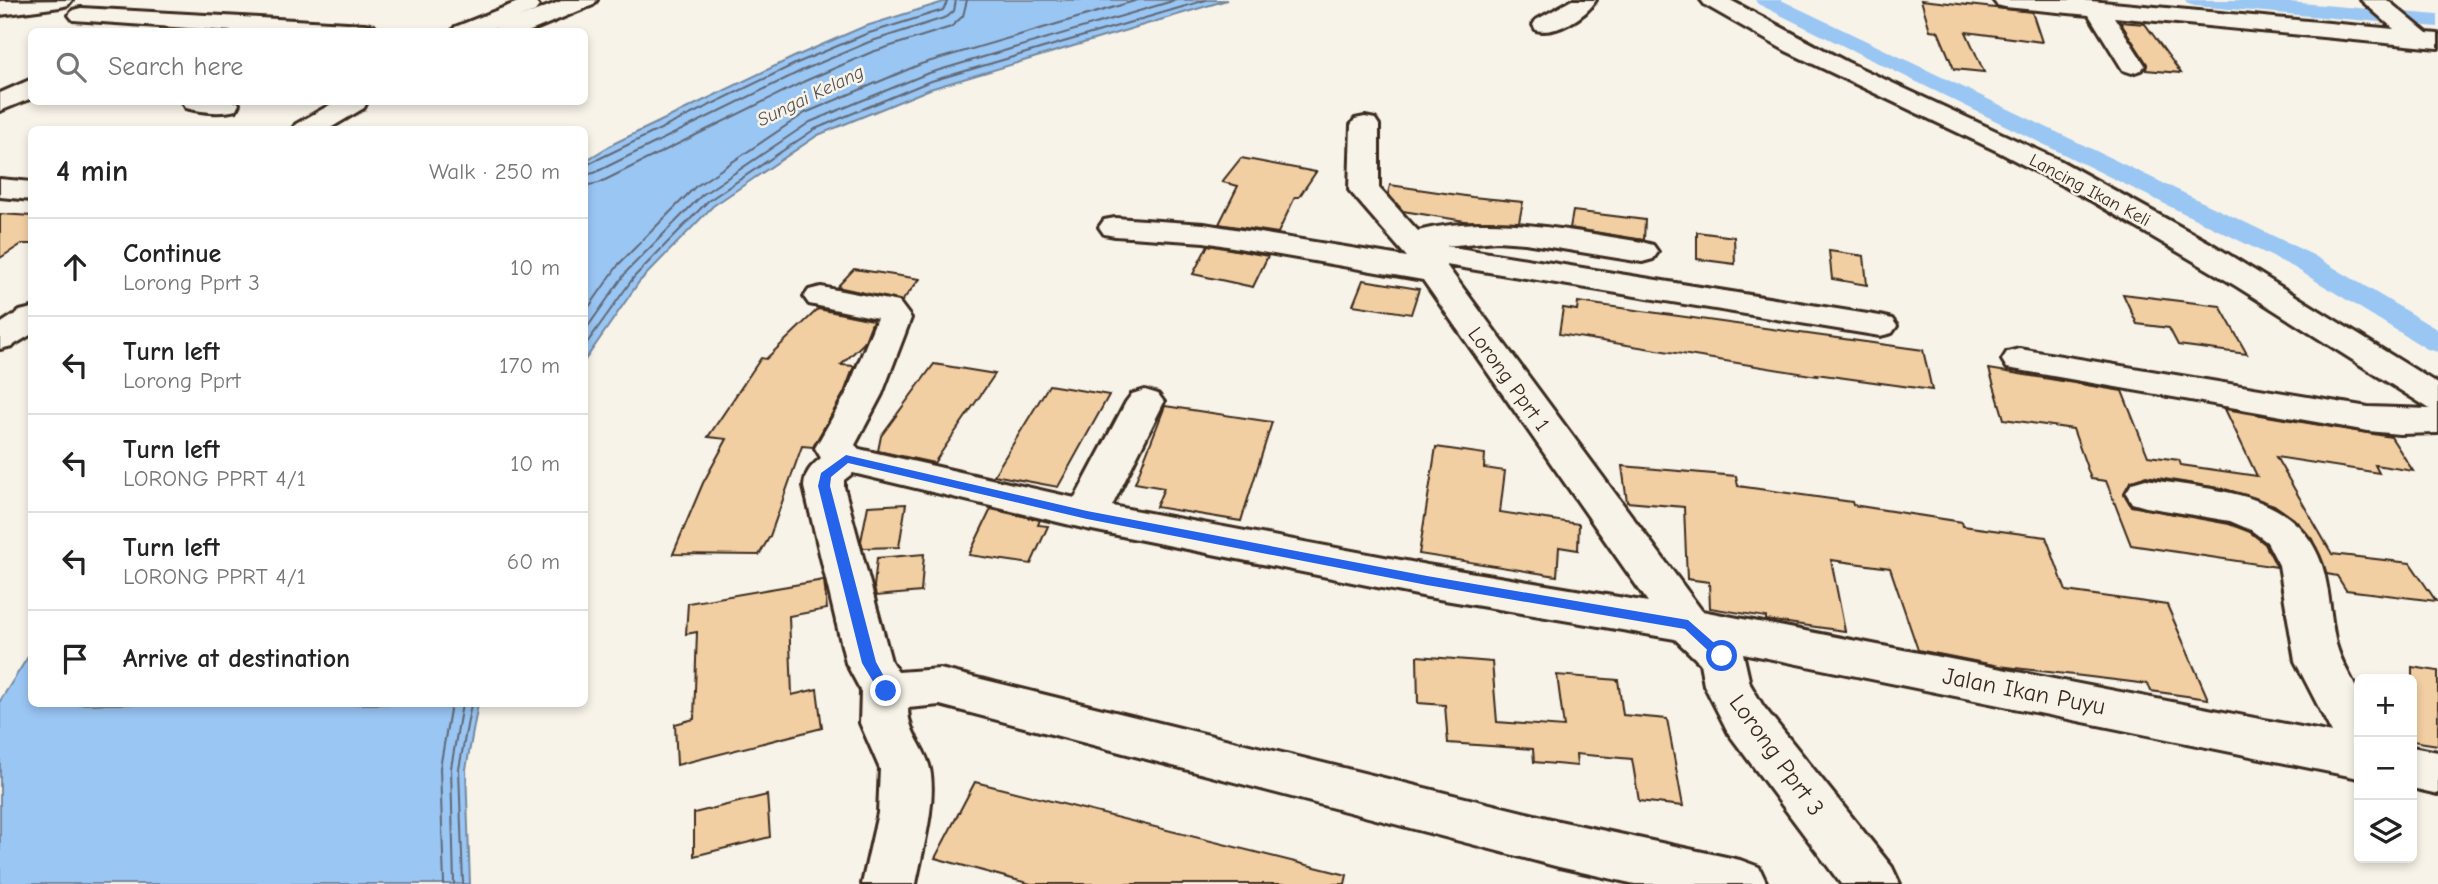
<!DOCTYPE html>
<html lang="en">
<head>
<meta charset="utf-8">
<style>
	body { margin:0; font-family:"Comic Neue",sans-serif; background:#f6f6f6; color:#222 }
	.controls { position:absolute; right:21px; bottom:21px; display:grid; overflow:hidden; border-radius:10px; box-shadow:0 4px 10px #0003 }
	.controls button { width:63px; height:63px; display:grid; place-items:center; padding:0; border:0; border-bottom:2px solid #e0e0e0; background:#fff; color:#222; font:35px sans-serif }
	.stop { position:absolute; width:21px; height:21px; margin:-16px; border:5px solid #2563eb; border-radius:50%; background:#fff }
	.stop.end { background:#2563eb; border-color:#fff; box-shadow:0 2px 7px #0008 }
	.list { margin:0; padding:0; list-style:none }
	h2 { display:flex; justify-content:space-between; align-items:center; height:91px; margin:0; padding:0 28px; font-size:30px }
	h2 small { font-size:23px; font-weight:400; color:#767676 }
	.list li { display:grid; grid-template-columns:46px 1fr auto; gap:21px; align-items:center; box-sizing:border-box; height:98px; padding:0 28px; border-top:2px solid #e0e0e0 }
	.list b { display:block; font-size:26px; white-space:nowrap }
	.list p { margin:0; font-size:23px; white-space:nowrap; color:#767676 }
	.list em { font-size:23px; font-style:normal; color:#767676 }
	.icon { flex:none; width:38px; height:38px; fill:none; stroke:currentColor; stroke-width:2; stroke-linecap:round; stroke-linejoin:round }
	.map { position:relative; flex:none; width:2438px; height:884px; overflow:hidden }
	.search { position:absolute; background:#fff; box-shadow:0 4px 10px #0003; left:28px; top:28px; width:560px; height:77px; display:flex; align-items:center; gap:18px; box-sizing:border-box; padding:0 24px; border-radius:10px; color:#767676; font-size:26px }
	.panel { position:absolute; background:#fff; box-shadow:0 4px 10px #0003; left:28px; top:126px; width:560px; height:581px; border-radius:10px }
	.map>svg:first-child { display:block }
	.water { fill:#9ac6f4; stroke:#74889e; stroke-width:2 }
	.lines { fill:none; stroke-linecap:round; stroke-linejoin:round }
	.shore { stroke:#616874; stroke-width:2 }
	.canal { fill:#9ac6f4; fill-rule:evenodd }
	.building { fill:#f2cfa3; stroke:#3b2a1e; stroke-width:2 }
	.minor-casing { stroke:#3b2a1e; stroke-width:6 }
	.major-casing { stroke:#3b2a1e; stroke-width:6 }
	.minor { fill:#f7f3e8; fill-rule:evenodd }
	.major { fill:#f7f3e8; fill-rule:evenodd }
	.route { fill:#2563eb }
	.labels { text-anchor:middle; stroke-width:5; stroke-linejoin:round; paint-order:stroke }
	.far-street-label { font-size:18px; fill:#3b2a1e; stroke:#f7f3e8 }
	.far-water-label { font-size:19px; font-style:italic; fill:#535154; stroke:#f7f3e8 }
	.street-label { font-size:21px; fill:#3b2a1e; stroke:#f7f3e8 }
	.near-street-label { font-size:24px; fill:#3b2a1e; stroke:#f7f3e8 }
</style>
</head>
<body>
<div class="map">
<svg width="2438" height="884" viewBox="0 0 2438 884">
	<rect width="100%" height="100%" fill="#f7f3e8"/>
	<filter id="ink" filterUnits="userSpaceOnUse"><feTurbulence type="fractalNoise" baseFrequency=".0143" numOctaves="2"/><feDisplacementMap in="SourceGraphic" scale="14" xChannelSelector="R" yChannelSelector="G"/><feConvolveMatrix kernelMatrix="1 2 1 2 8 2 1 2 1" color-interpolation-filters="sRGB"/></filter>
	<g filter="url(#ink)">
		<!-- water -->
		<g class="water">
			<polygon points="950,0 1227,0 930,89 818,135 713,206 639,282 585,360 585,161 615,143 794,57 863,27"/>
			<polygon points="31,652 32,704 478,704 466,769 470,884 0,884 0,701"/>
		</g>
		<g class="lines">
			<!-- shore -->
			<g class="shore">
				<polyline points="584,166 797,63 866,34 943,10 948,0"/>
				<polyline points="584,175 594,173 801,71 869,42 947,17 954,11 956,0"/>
				<polyline points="584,186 599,183 805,81 872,52 951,27 963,16 967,0"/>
				<polyline points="584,314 619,264 695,187 805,113 921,64 1138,0"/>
				<polyline points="584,332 627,271 702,195 810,122 926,74 1176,0"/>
				<polyline points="584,347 634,277 708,201 815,129 928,82 1206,0"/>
				<polyline points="444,884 440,768 451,704"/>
				<polyline points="454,884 451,768 462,704"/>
				<polyline points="463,884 459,769 471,704"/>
			</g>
			<!-- canal -->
			<g class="canal">
				<polygon points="1755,0 1781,0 2313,255 2438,330 2438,352 2427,349 2293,267 1758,4"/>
				<polygon points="2185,0 2266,0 2438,15 2438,27 2195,6 2188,4"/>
			</g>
		</g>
		<!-- building -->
		<g class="building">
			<polygon points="1921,0 2032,12 2042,42 1966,32 1984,72 1954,69 1938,31 1930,30"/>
			<polygon points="2120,22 2145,24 2181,73 2146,70 2147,64"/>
			<polygon points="1241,158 1316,172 1299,197 1295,197 1278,233 1219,224 1238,186 1222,182"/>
			<polygon points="1390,185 1472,197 1523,202 1519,222 1465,221 1403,211 1388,194"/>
			<polygon points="1573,211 1645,220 1644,240 1570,228"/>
			<polygon points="0,214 32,216 32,244 22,244 0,258"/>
			<polygon points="1697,232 1734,237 1735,264 1697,259"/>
			<polygon points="1208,245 1268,256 1253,287 1193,274"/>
			<polygon points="1829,251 1864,256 1867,285 1832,279"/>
			<polygon points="854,269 920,279 902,301 837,287"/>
			<polygon points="1363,280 1419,289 1411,314 1353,305"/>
			<polygon points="2123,294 2220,306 2247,354 2178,345 2169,328 2137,324"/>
			<polygon points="1578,302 1923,350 1932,390 1816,374 1817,376 1559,334 1563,308 1577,310"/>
			<polygon points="818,309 873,320 864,343 841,365 854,366 844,393 813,447 802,446 770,536 759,555 673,554 703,483 727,439 708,437 761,358 766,359"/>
			<polygon points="934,364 995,374 934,463 878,451 881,436"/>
			<polygon points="1989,369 2122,391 2148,456 2179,460 2181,465 2257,476 2225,409 2391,437 2413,471 2375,465 2379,473 2276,457 2332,554 2410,563 2436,601 2346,590 2337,576 2327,574 2312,539 2294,519 2274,505 2225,489 2146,476 2130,482 2124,494 2131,506 2229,524 2250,532 2265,544 2277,567 2131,545 2106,481 2091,479 2073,429 2004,419"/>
			<polygon points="1049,385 1109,395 1058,487 994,475"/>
			<polygon points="1165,406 1272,422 1241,521 1156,507 1164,488 1135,483"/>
			<polygon points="1436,447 1485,454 1484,468 1505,471 1500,512 1579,524 1578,550 1559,547 1557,576 1419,554"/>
			<polygon points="1622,466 1736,476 1738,486 1852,502 1853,505 1962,522 1963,526 2046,537 2066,591 2167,605 2208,699 2151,691 2148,684 1999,666 1918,650 1890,568 1831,560 1845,631 1766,620 1766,617 1710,608 1709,582 1687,579 1684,507 1627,502"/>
			<polygon points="906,504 899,547 863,548 861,541 868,506"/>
			<polygon points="991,509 1040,520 1038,525 1048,526 1031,564 969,555"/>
			<polygon points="924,554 921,592 876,596 874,587 877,558"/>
			<polygon points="824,580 827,609 789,616 792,695 817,689 822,728 677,765 675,724 694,719 697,632 686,634 688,603"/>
			<polygon points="1417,656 1492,662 1497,722 1564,727 1557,675 1618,680 1623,715 1667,719 1683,806 1639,801 1632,759 1576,754 1577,766 1534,762 1533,749 1448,743 1445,705 1418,703"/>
			<polygon points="2412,667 2438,671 2438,745 2412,741"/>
			<polygon points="975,782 1347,875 1345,884 1031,884 935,858"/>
			<polygon points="767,795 770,837 694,856 694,813"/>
		</g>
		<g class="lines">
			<defs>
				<g id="minor">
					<polygon points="72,0 68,5 60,7 0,15 0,1"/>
					<path d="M 1572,0 L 1596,0 C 1586,17 1556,35 1536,30 L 1533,25 L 1536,20 Z"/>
					<polygon points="1701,0 1730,0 1847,62 2061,161 2210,243 2438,384 2438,433 2399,434 2368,431 2007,368 2002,360 2007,352 2020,349 2368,407 2430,409 2236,286 2090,200 1999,152 1786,51 1705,5"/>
					<polygon points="1993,0 2080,0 2394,29 2361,0 2387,0 2427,33 2438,34 2438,48 2114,17 2145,65 2141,70 2132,73 2123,70 2089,15 2005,7 1997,5"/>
					<polygon points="81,8 365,24 374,26 377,31 245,32 73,20 69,15 73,10"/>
					<polygon points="32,79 32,98 0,111 0,93"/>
					<path d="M 183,102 L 238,102 L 239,104 L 236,110 C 220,114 202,112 186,108 Z"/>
					<path d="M 1365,117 L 1375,119 L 1379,125 L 1379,188 L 1418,231 C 1492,212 1569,231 1642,242 L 1653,245 L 1658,252 L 1653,259 L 1642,262 L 1525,243 L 1496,241 L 1446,246 L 1880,316 L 1892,319 L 1897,326 L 1892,333 L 1880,336 L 1446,265 L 1702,611 L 2332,733 L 2295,661 L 2279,565 L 2267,542 L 2251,530 L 2230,521 L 2146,507 L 2132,503 L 2126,493 L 2132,483 L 2146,479 C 2213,491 2296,489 2322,565 C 2330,591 2330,618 2336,644 C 2341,663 2351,676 2358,693 C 2364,706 2359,761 2359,778 L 1743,653 L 1750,684 L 1763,706 L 1892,867 L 1900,884 L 1841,884 L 1729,734 L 1704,685 L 1700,663 L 1675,639 L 1427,597 L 1087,529 L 853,473 L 844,480 L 844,487 L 891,661 L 898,672 L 940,669 L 1559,821 L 1740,860 L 1759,867 L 1767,884 L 1635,884 L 1559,867 L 940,705 L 908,708 C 908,734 925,746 930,769 C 937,801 922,852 916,884 L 862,884 L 878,813 L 880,769 L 860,723 L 861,691 L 846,663 L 804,487 C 805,473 810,467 821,458 L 815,448 L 846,394 L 877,318 L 809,304 L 804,297 L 809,290 L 821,287 L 899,302 L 911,318 L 882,394 L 855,445 L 859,449 L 1075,498 L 1126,402 L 1132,394 L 1145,390 L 1158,394 L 1164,402 L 1112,506 L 1427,565 L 1648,602 L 1423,280 L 1204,242 L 1115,236 L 1104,234 L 1099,227 L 1104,220 L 1115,218 L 1204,224 L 1407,257 L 1349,190 L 1351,125 L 1355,119 Z"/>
					<polygon points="0,179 32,182 32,200 0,197"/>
					<polygon points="2412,747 2438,752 2438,794 2412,788"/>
				</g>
				<g id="major">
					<polygon points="523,0 535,1 539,6 535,11 518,18 564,0 597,0 593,5 528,32 493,32 496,28 486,32 452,32 455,27"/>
					<polygon points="335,102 367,102 364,108 327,130 292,130 296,124"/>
					<polygon points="32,308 32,334 12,346 0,349 0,324 20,311"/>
				</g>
			</defs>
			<!-- minor casing -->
			<use href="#minor" class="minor-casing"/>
			<!-- major casing -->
			<use href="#major" class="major-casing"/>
			<!-- minor -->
			<use href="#minor" class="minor"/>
			<!-- major -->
			<use href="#major" class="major"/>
		</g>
	</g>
	<!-- route -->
	<polygon class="route" points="846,455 1087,511 1427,576 1688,620 1729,656 1722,661 1717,659 1685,629 1427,585 1087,519 848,463 831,477 830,486 876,662 892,691 886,697 881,695 862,663 818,486 821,473"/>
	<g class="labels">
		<!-- far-street labels -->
		<g class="far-street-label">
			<text transform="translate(2090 190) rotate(28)" y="6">Lancing Ikan Keli</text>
		</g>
		<!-- far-water labels -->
		<g class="far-water-label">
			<text transform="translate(810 95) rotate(-26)" y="7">Sungai Kelang</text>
		</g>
		<!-- street labels -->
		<g class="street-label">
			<text transform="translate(1509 379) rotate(54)" y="7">Lorong Pprt 1</text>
		</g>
		<!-- near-street labels -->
		<g class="near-street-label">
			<text transform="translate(2024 691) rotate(11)" y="8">Jalan Ikan Puyu</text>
			<text transform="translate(1777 755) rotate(54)" y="8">Lorong Pprt 3</text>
		</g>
	</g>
</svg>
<div class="controls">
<button>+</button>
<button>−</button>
<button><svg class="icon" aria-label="layers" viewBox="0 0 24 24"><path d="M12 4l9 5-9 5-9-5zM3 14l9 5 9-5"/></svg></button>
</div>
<div class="stop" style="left:1722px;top:656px"></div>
<div class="stop end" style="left:886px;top:691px"></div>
<div class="search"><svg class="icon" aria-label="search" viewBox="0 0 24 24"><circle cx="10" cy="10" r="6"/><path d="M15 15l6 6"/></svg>Search here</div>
<section class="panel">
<h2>4 min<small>Walk · 250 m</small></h2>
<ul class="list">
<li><svg class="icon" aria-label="ahead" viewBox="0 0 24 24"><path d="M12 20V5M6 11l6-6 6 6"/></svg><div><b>Continue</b><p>Lorong Pprt 3</p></div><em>10 m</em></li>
<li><svg class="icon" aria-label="left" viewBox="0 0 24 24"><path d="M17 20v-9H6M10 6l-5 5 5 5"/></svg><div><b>Turn left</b><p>Lorong Pprt</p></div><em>170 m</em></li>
<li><svg class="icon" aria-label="left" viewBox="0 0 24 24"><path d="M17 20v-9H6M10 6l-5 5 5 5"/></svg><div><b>Turn left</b><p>LORONG PPRT 4/1</p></div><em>10 m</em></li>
<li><svg class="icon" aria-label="left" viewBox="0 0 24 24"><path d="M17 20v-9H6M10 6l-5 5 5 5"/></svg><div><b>Turn left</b><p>LORONG PPRT 4/1</p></div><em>60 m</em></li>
<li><svg class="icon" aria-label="arrive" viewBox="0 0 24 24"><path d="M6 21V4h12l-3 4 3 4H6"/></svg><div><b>Arrive at destination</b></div></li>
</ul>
</section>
</div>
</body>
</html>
